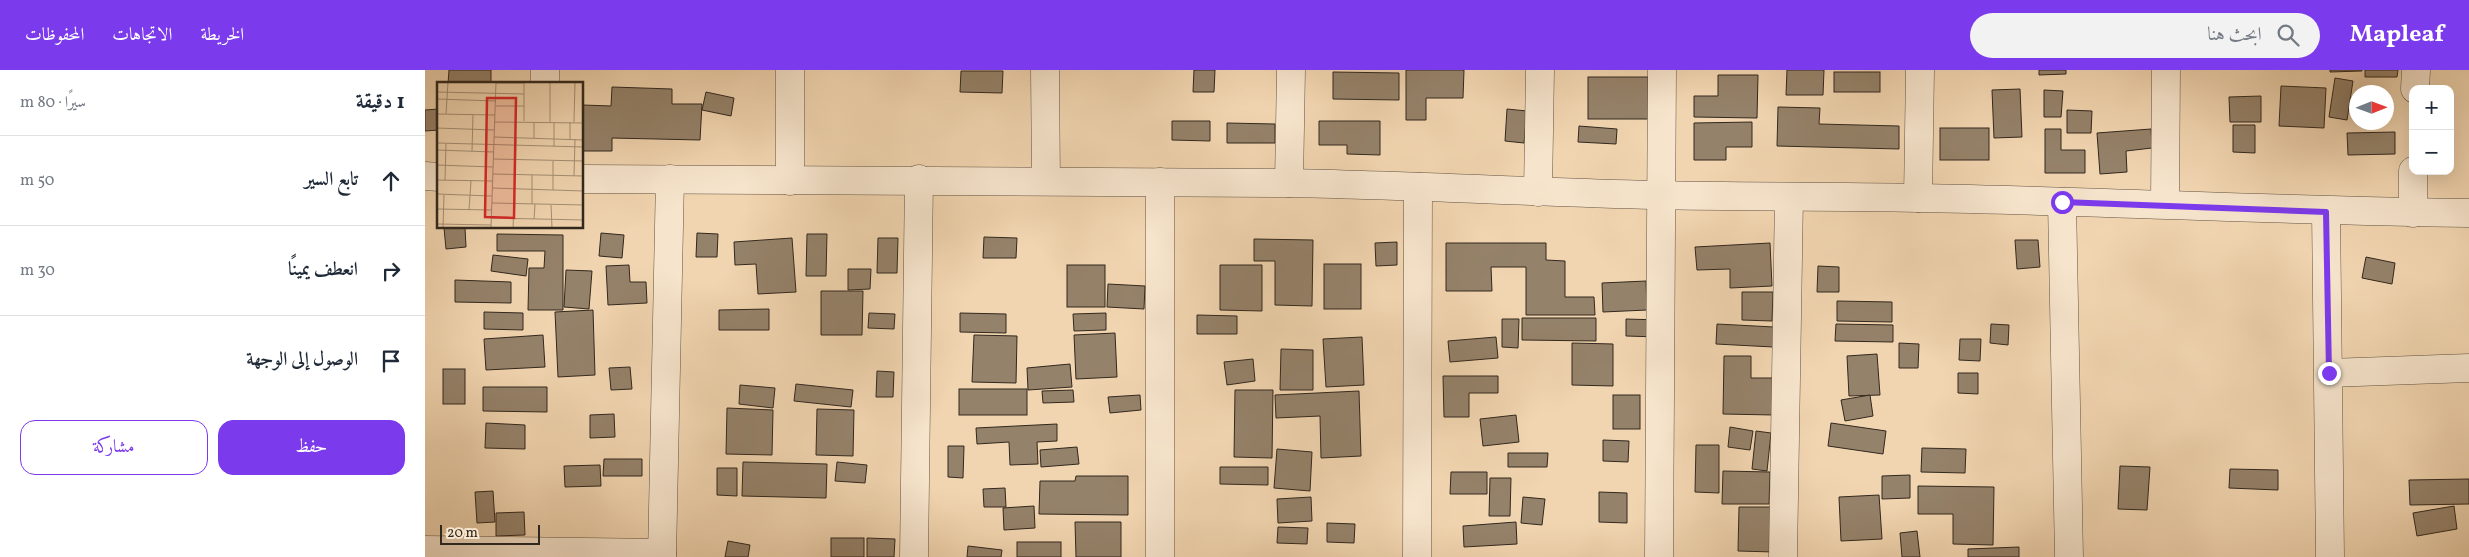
<!DOCTYPE html>
<html lang="ar">
<head>
<meta charset="utf-8">
<style>
	body { margin:0; font-family:Vollkorn,Amiri,serif; background:#f2f2f3; color:#1f2937; direction:rtl }
	.controls { position:absolute; right:15px; top:15px; display:grid; overflow:hidden; border-radius:10px; box-shadow:0 5px 20px #0002 }
	.controls button { width:45px; height:45px; display:grid; place-items:center; padding:0; border:0; border-bottom:1px solid #e0e1e3; background:#fff; color:#1f2937; font:25px sans-serif }
	.compass { position:absolute; left:1924px; top:15px; width:45px; height:45px; border-radius:50%; background:#fff; box-shadow:0 5px 20px #0002; rotate:89deg }
	.scale { position:absolute; left:15px; bottom:12px; width:100px; box-sizing:border-box; padding-left:5px; border:2px solid #32281e; border-top:0; font-size:14px; line-height:18px; white-space:nowrap; color:#32281e; -webkit-text-stroke:4px #f6e4cc; paint-order:stroke }
	.stop { position:absolute; width:15px; height:15px; margin:-11px; border:4px solid #7c3aed; border-radius:50%; background:#fff }
	.stop.end { background:#7c3aed; border-color:#fff; box-shadow:0 1px 5px #0008 }
	.list { margin:0; padding:0; list-style:none }
	h2 { display:flex; justify-content:space-between; align-items:center; height:65px; margin:0; padding:0 20px; font-size:21px }
	h2 small { font-size:16px; font-weight:400; color:#747a83 }
	.list li { display:grid; grid-template-columns:32px 1fr auto; gap:15px; align-items:center; box-sizing:border-box; height:90px; padding:0 20px; border-top:1px solid #e0e1e3 }
	.list b { display:block; font-size:19px; white-space:nowrap }
	.list em { font-size:16px; font-style:normal; color:#747a83 }
	.actions { display:flex; gap:10px; padding:15px 20px }
	.actions a { flex:1; padding:11px 0; border:1px solid #7c3aed; border-radius:15px; text-align:center; font-size:18px; color:#7c3aed }
	.actions .main { background:#7c3aed; color:#fff }
	.icon { flex:none; width:28px; height:28px; fill:none; stroke:currentColor; stroke-width:2; stroke-linecap:round; stroke-linejoin:round }
	.map { position:relative; flex:none; width:2044px; height:487px; overflow:hidden; direction:ltr }
	header { display:flex; align-items:center; gap:30px; box-sizing:border-box; height:70px; padding:0 25px; background:#7c3aed; color:#fff }
	header strong { font-size:24px }
	nav { display:flex; gap:28px; margin-inline-start:auto; font-size:18px }
	.search { width:350px; height:45px; background:#f2f2f3; display:flex; align-items:center; gap:12px; box-sizing:border-box; padding:0 18px; border-radius:28px; color:#747a83; font-size:19px }
	main { display:flex }
	aside { flex:1; background:#fff }
	.map>svg:first-child { display:block }
	.building { fill:#95826a; stroke:#32281e }
	.lines { fill:none; stroke-linecap:round; stroke-linejoin:round }
	.minor-casing { stroke:#625342; stroke-width:29 }
	.minor { stroke:#f6e4cc; stroke-width:28 }
	.route { stroke:#7c3aed; stroke-width:6 }
	.inset-road { fill:none; stroke:#a59076; stroke-width:1 }
	.view { fill:#d62828; fill-opacity:0.15; stroke:#d62828; stroke-width:2.5 }
	.inset-edge { fill:none; stroke:#32281e; stroke-width:2.5 }
</style>
</head>
<body>
<header>
<strong>Mapleaf</strong>
<div class="search"><svg class="icon" aria-label="search" viewBox="0 0 24 24"><circle cx="10" cy="10" r="6"/><path d="M15 15l6 6"/></svg>ابحث هنا</div>
<nav><a>الخريطة</a><a>الاتجاهات</a><a>المحفوظات</a></nav>
</header>
<main>
<div class="map">
<svg width="2044" height="487" viewBox="0 0 2044 487">
	<rect width="100%" height="100%" fill="#f1d5b0"/>
	<filter id="stains"><feTurbulence type="fractalNoise" baseFrequency=".004" numOctaves="4"/><feColorMatrix values="0 0 0 0 .2 0 0 0 0 .09 0 0 0 0 .02 0 0 0 .5 -.17"/></filter>
	<radialGradient id="worn" r=".72"><stop offset=".6" stop-color="#630" stop-opacity="0"/><stop offset="1" stop-color="#630" stop-opacity=".3"/></radialGradient>
	<!-- building -->
	<g class="building">
		<polygon points="24,0 66,0 66,14 23,14"/>
		<polygon points="769,0 790,0 789,22 768,22"/>
		<polygon points="981,0 1039,0 1038,28 1001,28 1001,50 981,50"/>
		<polygon points="1362,0 1399,0 1398,25 1361,25"/>
		<polygon points="1614,0 1641,0 1641,4 1614,5"/>
		<polygon points="1905,0 1937,0 1937,1 1905,2"/>
		<polygon points="1940,0 1973,0 1972,7 1940,7"/>
		<polygon points="536,1 578,1 577,23 535,22"/>
		<polygon points="908,2 974,3 974,30 908,29"/>
		<rect x="1409" y="2" width="46" height="20"/>
		<polygon points="1293,5 1333,5 1332,48 1269,47 1269,26 1293,26"/>
		<rect x="1163" y="7" width="60" height="42"/>
		<polygon points="1910,8 1928,11 1922,50 1904,47"/>
		<polygon points="1856,16 1901,18 1899,58 1854,56"/>
		<polygon points="187,17 247,19 247,34 277,34 275,70 187,68 187,81 158,81 158,35 186,36"/>
		<polygon points="1595,19 1597,67 1569,68 1567,20"/>
		<polygon points="1619,20 1638,21 1636,47 1619,47"/>
		<polygon points="281,22 309,28 306,46 277,40"/>
		<polygon points="1836,26 1836,52 1805,52 1804,27"/>
		<polygon points="1353,37 1395,38 1394,54 1474,56 1474,79 1352,76"/>
		<polygon points="14,39 14,60 0,61 0,40"/>
		<polygon points="1082,39 1102,41 1099,73 1080,71"/>
		<polygon points="1642,40 1667,41 1666,63 1642,63"/>
		<polygon points="747,51 785,51 785,71 747,70"/>
		<polygon points="894,51 955,51 955,85 922,84 922,75 894,75"/>
		<polygon points="1327,52 1327,77 1301,77 1301,90 1269,90 1269,53"/>
		<polygon points="802,53 850,54 850,73 802,73"/>
		<polygon points="1808,55 1830,55 1830,83 1808,82"/>
		<polygon points="1154,56 1192,59 1191,74 1153,72"/>
		<rect x="1515" y="58" width="49" height="32"/>
		<polygon points="1620,59 1636,59 1636,80 1660,80 1660,103 1620,103"/>
		<polygon points="1726,59 1727,78 1701,81 1702,102 1675,104 1672,63"/>
		<polygon points="1970,62 1970,84 1923,85 1922,63"/>
		<polygon points="19,158 40,158 41,177 21,179"/>
		<polygon points="176,163 199,165 197,188 174,186"/>
		<polygon points="272,163 293,164 292,187 271,187"/>
		<polygon points="72,164 138,165 138,240 103,240 104,198 119,198 120,181 72,181"/>
		<polygon points="382,164 402,164 401,206 381,206"/>
		<polygon points="559,167 592,168 591,188 558,188"/>
		<polygon points="367,168 371,222 333,224 331,194 310,195 309,172"/>
		<polygon points="453,168 473,168 472,203 452,203"/>
		<polygon points="829,169 888,170 887,236 850,235 850,191 829,191"/>
		<polygon points="1590,170 1613,170 1615,197 1592,199"/>
		<polygon points="972,172 972,195 951,196 950,173"/>
		<polygon points="1021,173 1121,173 1121,190 1140,191 1140,227 1169,227 1170,245 1101,245 1101,197 1066,197 1067,221 1021,221"/>
		<polygon points="1345,173 1347,216 1305,218 1305,199 1272,200 1270,177"/>
		<polygon points="68,185 103,189 101,206 66,201"/>
		<polygon points="1941,187 1970,193 1967,214 1937,208"/>
		<rect x="899" y="194" width="37" height="45"/>
		<polygon points="204,195 205,212 221,212 222,233 183,235 181,196"/>
		<rect x="642" y="195" width="38" height="42"/>
		<polygon points="795,195 837,195 837,241 795,240"/>
		<polygon points="1393,196 1414,197 1414,222 1392,222"/>
		<polygon points="423,199 446,199 445,219 423,220"/>
		<polygon points="141,200 167,201 164,239 139,237"/>
		<polygon points="30,210 86,212 86,233 30,232"/>
		<polygon points="1221,211 1222,240 1178,242 1177,213"/>
		<polygon points="683,214 720,216 719,239 682,237"/>
		<polygon points="396,221 438,221 437,265 396,265"/>
		<polygon points="1317,222 1348,222 1347,251 1317,250"/>
		<polygon points="1412,231 1467,232 1467,252 1412,251"/>
		<polygon points="344,239 344,260 294,260 294,240"/>
		<polygon points="168,240 170,305 133,307 130,242"/>
		<polygon points="59,242 98,243 98,260 59,259"/>
		<polygon points="444,243 470,244 469,259 443,258"/>
		<polygon points="535,243 581,244 581,263 535,262"/>
		<polygon points="681,243 681,260 649,261 648,244"/>
		<polygon points="772,245 812,246 812,264 772,264"/>
		<polygon points="1097,248 1171,248 1171,271 1097,270"/>
		<polygon points="1077,249 1094,249 1093,278 1077,277"/>
		<polygon points="1201,249 1235,250 1234,267 1201,266"/>
		<polygon points="1292,254 1349,257 1348,277 1291,274"/>
		<polygon points="1411,254 1468,255 1468,272 1410,271"/>
		<polygon points="1566,254 1584,255 1583,275 1565,273"/>
		<polygon points="690,263 692,307 651,309 649,265"/>
		<polygon points="118,265 120,297 61,300 59,269"/>
		<polygon points="549,265 592,266 591,313 547,312"/>
		<polygon points="937,267 939,315 901,317 898,269"/>
		<polygon points="1071,267 1073,288 1025,292 1023,271"/>
		<polygon points="1535,269 1556,269 1555,291 1534,290"/>
		<polygon points="1147,273 1188,274 1188,316 1147,315"/>
		<polygon points="1474,273 1494,274 1493,298 1474,298"/>
		<polygon points="856,279 888,280 888,320 855,320"/>
		<polygon points="1452,284 1455,325 1424,326 1422,286"/>
		<polygon points="1299,286 1326,286 1326,308 1349,308 1348,345 1298,344"/>
		<polygon points="828,289 830,311 802,315 799,292"/>
		<polygon points="645,294 647,317 603,320 602,298"/>
		<polygon points="205,297 207,319 186,320 184,298"/>
		<rect x="18" y="299" width="22" height="35"/>
		<polygon points="452,301 469,302 468,327 451,327"/>
		<polygon points="1533,303 1553,303 1553,324 1533,323"/>
		<polygon points="1018,306 1073,306 1073,323 1044,323 1044,347 1019,347"/>
		<polygon points="371,314 428,320 426,337 369,331"/>
		<polygon points="315,315 350,318 348,338 314,334"/>
		<polygon points="58,317 122,317 122,342 58,341"/>
		<rect x="534" y="319" width="68" height="26"/>
		<polygon points="648,320 649,332 618,333 617,321"/>
		<polygon points="810,320 848,320 847,388 809,387"/>
		<polygon points="934,321 936,386 896,388 895,346 851,348 850,325"/>
		<polygon points="715,325 716,340 685,343 683,327"/>
		<rect x="1188" y="325" width="27" height="34"/>
		<polygon points="1445,325 1448,346 1420,351 1416,330"/>
		<polygon points="302,338 348,340 347,385 301,384"/>
		<polygon points="392,339 429,340 428,386 391,385"/>
		<polygon points="189,344 190,367 165,368 165,345"/>
		<polygon points="1091,345 1094,372 1058,376 1055,349"/>
		<polygon points="61,353 100,355 100,379 60,378"/>
		<polygon points="1406,353 1461,361 1458,384 1403,376"/>
		<polygon points="632,354 632,371 612,372 613,394 585,395 584,372 552,374 551,358"/>
		<polygon points="1305,357 1328,361 1325,380 1303,377"/>
		<polygon points="1331,361 1346,363 1342,401 1327,399"/>
		<polygon points="1178,370 1204,371 1203,392 1178,391"/>
		<polygon points="1271,375 1294,375 1294,423 1270,422"/>
		<polygon points="523,376 539,376 538,408 523,407"/>
		<polygon points="652,377 654,394 616,397 615,380"/>
		<polygon points="1497,378 1541,379 1540,403 1496,402"/>
		<polygon points="852,379 887,382 885,421 849,418"/>
		<polygon points="1083,383 1123,383 1122,397 1083,397"/>
		<polygon points="179,389 217,389 217,406 178,406"/>
		<polygon points="318,392 402,394 401,428 317,426"/>
		<polygon points="412,392 442,395 440,413 410,411"/>
		<polygon points="175,395 176,416 140,417 139,396"/>
		<polygon points="1695,396 1725,397 1722,440 1693,439"/>
		<polygon points="795,397 843,397 843,415 795,414"/>
		<polygon points="292,398 312,398 312,426 292,425"/>
		<polygon points="1805,399 1853,400 1853,420 1804,418"/>
		<polygon points="1298,401 1345,402 1344,434 1297,434"/>
		<polygon points="1026,402 1062,402 1062,424 1025,424"/>
		<polygon points="1485,405 1485,428 1457,429 1457,406"/>
		<polygon points="651,406 703,406 703,445 614,444 615,411 650,411"/>
		<polygon points="1065,408 1086,408 1085,446 1064,446"/>
		<polygon points="2044,409 2044,434 1985,435 1984,410"/>
		<polygon points="1493,416 1569,417 1568,475 1528,474 1528,444 1493,444"/>
		<polygon points="580,418 581,437 559,437 558,419"/>
		<polygon points="68,421 70,452 52,453 50,422"/>
		<polygon points="1174,422 1202,423 1202,453 1174,452"/>
		<polygon points="1454,425 1457,469 1416,471 1414,427"/>
		<polygon points="886,427 887,451 853,453 852,429"/>
		<polygon points="1098,427 1120,429 1117,455 1096,453"/>
		<polygon points="609,436 610,458 579,460 578,438"/>
		<polygon points="2029,436 2032,459 1992,466 1988,443"/>
		<polygon points="1314,437 1350,437 1349,482 1313,481"/>
		<polygon points="99,442 100,465 71,466 71,443"/>
		<polygon points="650,452 696,452 696,487 651,487"/>
		<polygon points="1091,452 1092,474 1039,477 1038,456"/>
		<polygon points="902,453 930,454 929,473 902,472"/>
		<polygon points="853,457 883,458 882,474 852,473"/>
		<polygon points="1492,461 1495,487 1477,487 1475,463"/>
		<rect x="406" y="468" width="33" height="19"/>
		<polygon points="442,468 470,469 469,487 442,487"/>
		<polygon points="303,471 325,475 323,487 300,487"/>
		<rect x="592" y="472" width="44" height="15"/>
		<polygon points="543,476 577,480 576,487 542,487"/>
		<polygon points="1594,477 1594,487 1543,487 1543,479"/>
	</g>
	<g class="lines">
		<defs>
			<g id="minor">
				<polyline points="365,0 365,111"/>
				<polyline points="620,0 621,111"/>
				<polyline points="120,14 120,0"/>
				<polyline points="1990,19 1991,0"/>
				<polyline points="0,106 14,107"/>
				<path d="M 158,109 C 391,110 625,111 859,113 C 982,115 1106,122 1229,125 C 1317,127 1406,126 1494,128 C 1678,131 1861,141 2044,143"/>
				<polyline points="735,112 735,487"/>
				<polyline points="864,113 866,0"/>
				<polyline points="1113,122 1115,0"/>
				<polyline points="1493,128 1495,0"/>
				<polyline points="1637,132 1644,487"/>
				<polyline points="1740,134 1741,0"/>
				<polyline points="1901,141 1905,487"/>
				<polyline points="1988,143 1988,101"/>
				<polyline points="1904,303 2044,298"/>
				<polyline points="0,480 237,483"/>
				<polyline points="237,487 245,109"/>
				<polyline points="489,487 494,109"/>
				<polyline points="992,487 993,117"/>
				<polyline points="1234,487 1237,0"/>
				<polyline points="1358,487 1364,127"/>
			</g>
		</defs>
		<!-- minor casing -->
		<use href="#minor" class="minor-casing"/>
		<!-- minor -->
		<use href="#minor" class="minor"/>
	</g>
	<g class="lines">
		<!-- route -->
		<polyline class="route" points="1637,132 1901,142 1904,303"/>
	</g>
	<!-- overview -->
	<g transform="translate(12 12)">
		<rect width="146" height="146" fill="#f1d5b0"/>
		<path class="inset-road" d="M 87,0 L 87,39M 113,0 L 113,40M 59,1 L 87,1M 0,10 L 87,12M 0,17 L 59,19M 59,24 L 87,24M 0,32 L 58,33M 9,32 L 11,0M 58,40 L 147,41M 133,40 L 133,57M 137,40 L 138,0M 0,46 L 57,48M 57,55 L 147,58M 97,56 L 97,40M 0,61 L 147,65M 117,64 L 117,40M 0,68 L 57,70M 35,69 L 36,33M 56,77 L 147,79M 0,83 L 56,85M 56,92 L 147,94M 78,93 L 79,56M 137,94 L 138,57M 0,98 L 55,99M 8,98 L 9,62M 55,106 L 147,109M 116,108 L 116,79M 0,112 L 55,114M 55,121 L 147,123M 95,122 L 95,93M 114,123 L 115,146M 0,127 L 55,128M 32,128 L 34,99M 55,136 L 147,138M 97,137 L 98,122M 0,142 L 54,143M 6,146 L 7,113M 54,146 L 59,0M 76,146 L 77,122"/>
		<path class="view" d="M 50,16 L 79,16 L 77,136 L 48,135 Z"/>
		<rect width="146" height="146" class="inset-edge"/>
	</g>
	<rect width="100%" height="100%" filter="url(#stains)"/>
	<rect width="100%" height="100%" fill="url(#worn)"/>
</svg>
<div class="controls">
<button>+</button>
<button>−</button>
</div>
<svg class="compass" viewBox="-18 -18 36 36"><path d="M0-13l5 13h-10z" fill="#e53935"/><path d="M0 13l5-13h-10z" fill="#747a83"/></svg>
<div class="scale">20 m</div>
<div class="stop" style="left:1637px;top:132px"></div>
<div class="stop end" style="left:1904px;top:303px"></div>
</div>
<aside>
<h2>1 دقيقة<small>سيرًا · 80 m</small></h2>
<ul class="list">
<li><svg class="icon" aria-label="ahead" viewBox="0 0 24 24"><path d="M12 20V5M6 11l6-6 6 6"/></svg><div><b>تابع السير</b></div><em>50 m</em></li>
<li><svg class="icon" aria-label="right" viewBox="0 0 24 24"><path d="M7 20v-9h11M14 6l5 5-5 5"/></svg><div><b>انعطف يمينًا</b></div><em>30 m</em></li>
<li><svg class="icon" aria-label="arrive" viewBox="0 0 24 24"><path d="M6 21V4h12l-3 4 3 4H6"/></svg><div><b>الوصول إلى الوجهة</b></div></li>
</ul>
<div class="actions"><a class="main">حفظ</a><a>مشاركة</a></div>
</aside>
</main>
</body>
</html>
